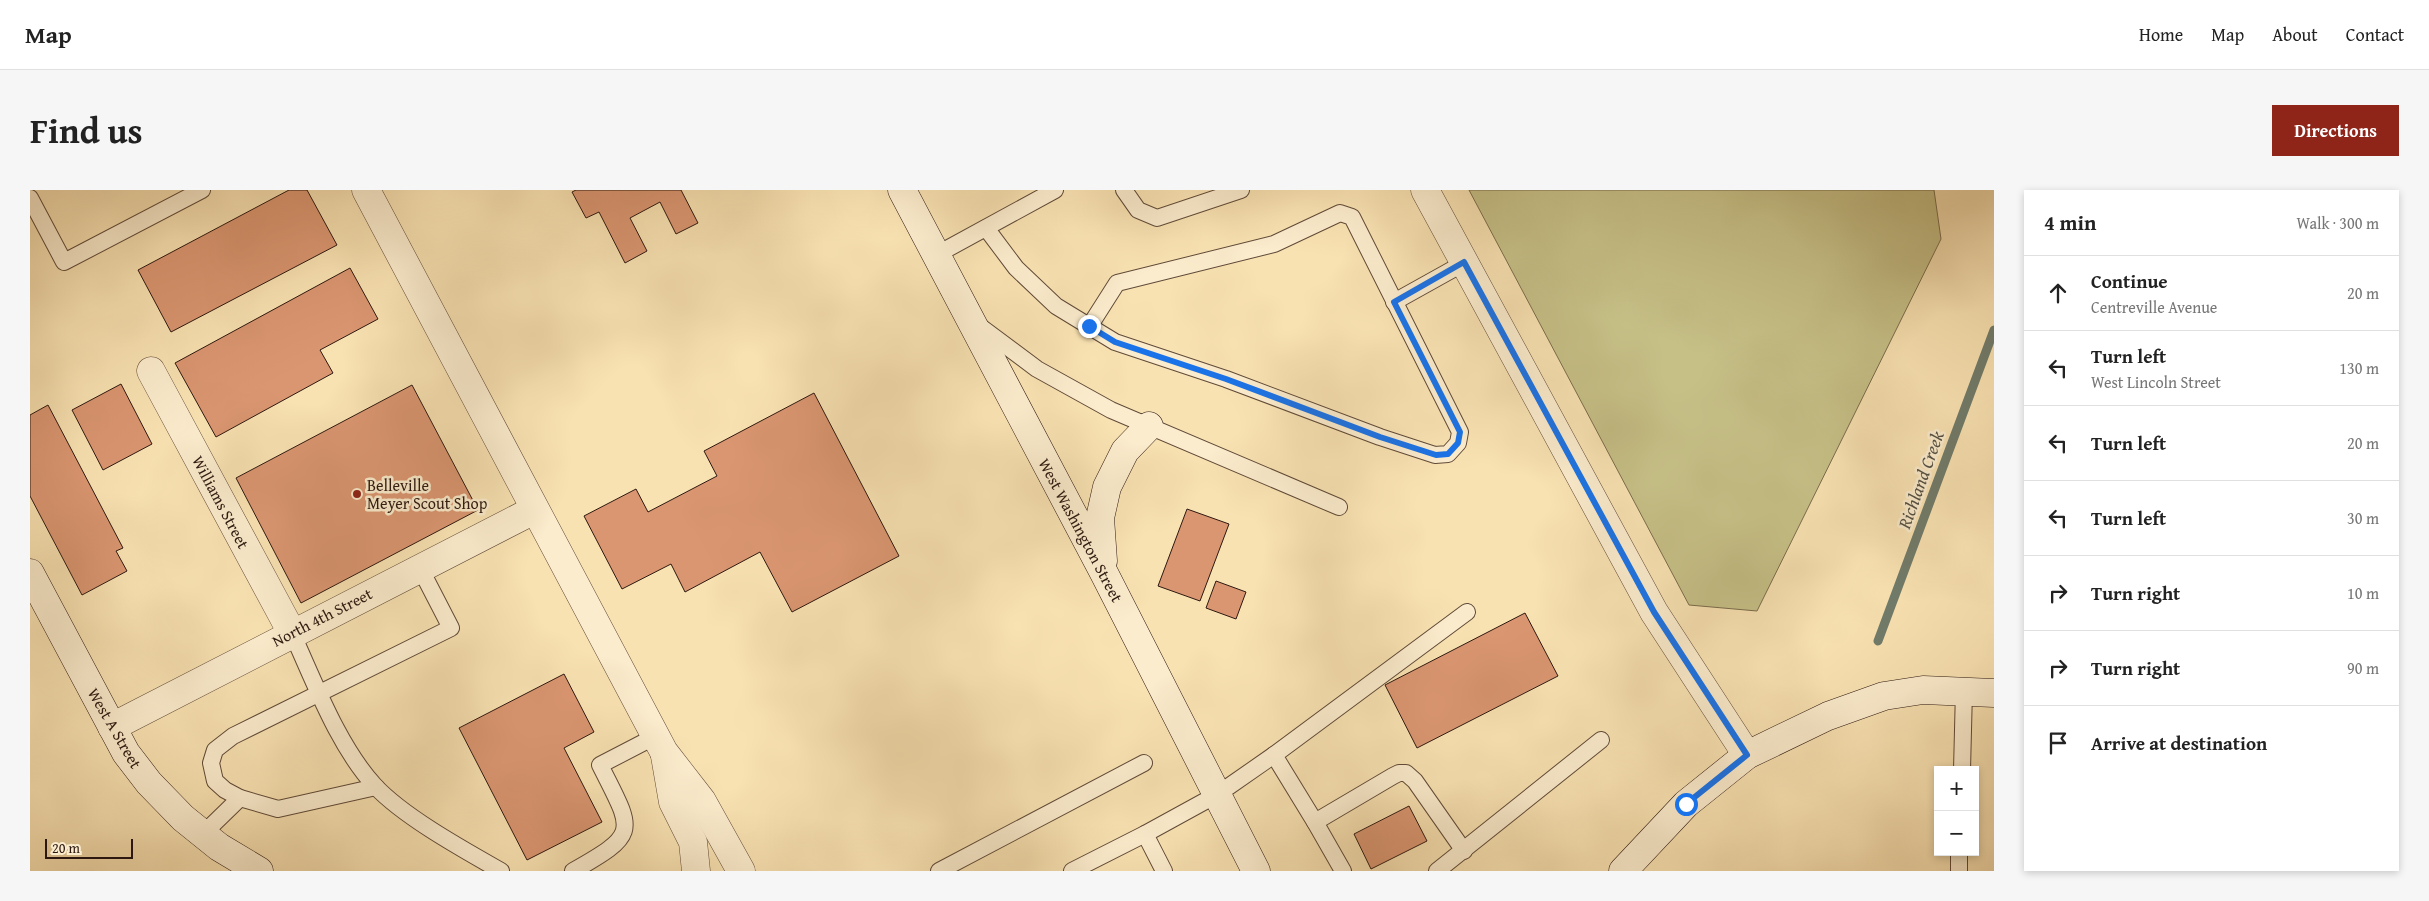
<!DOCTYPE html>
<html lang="en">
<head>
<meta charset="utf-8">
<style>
	body { margin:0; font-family:"Gentium Book Plus",serif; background:#f6f6f6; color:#222 }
	.controls { position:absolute; right:15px; bottom:15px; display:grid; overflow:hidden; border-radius:0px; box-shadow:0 2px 8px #0003 }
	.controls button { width:45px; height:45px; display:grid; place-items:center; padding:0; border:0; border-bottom:1px solid #e0e0e0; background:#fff; color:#222; font:25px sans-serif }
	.scale { position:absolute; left:15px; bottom:12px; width:88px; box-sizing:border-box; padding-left:5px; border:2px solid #2d1810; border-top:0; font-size:14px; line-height:18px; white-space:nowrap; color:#2d1810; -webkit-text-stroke:4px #fbeccd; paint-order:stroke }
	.stop { position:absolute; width:15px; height:15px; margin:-11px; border:4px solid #1a73e8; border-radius:50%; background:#fff }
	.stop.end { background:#1a73e8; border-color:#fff; box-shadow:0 1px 5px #0008 }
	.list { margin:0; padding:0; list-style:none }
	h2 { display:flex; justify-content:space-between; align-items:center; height:65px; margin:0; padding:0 20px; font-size:21px }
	h2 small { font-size:16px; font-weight:400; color:#767676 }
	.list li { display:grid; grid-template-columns:32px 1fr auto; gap:15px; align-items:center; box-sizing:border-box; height:75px; padding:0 20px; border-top:1px solid #e0e0e0 }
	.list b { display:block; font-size:19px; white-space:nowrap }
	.list p { margin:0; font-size:16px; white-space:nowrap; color:#767676 }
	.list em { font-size:16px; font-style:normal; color:#767676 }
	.icon { flex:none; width:28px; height:28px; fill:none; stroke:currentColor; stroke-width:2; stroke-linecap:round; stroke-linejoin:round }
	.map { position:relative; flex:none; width:1964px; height:681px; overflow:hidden; border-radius:0px }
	header { display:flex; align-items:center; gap:30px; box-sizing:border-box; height:70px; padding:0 25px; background:#fff; border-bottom:1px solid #e0e0e0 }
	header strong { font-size:24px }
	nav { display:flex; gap:28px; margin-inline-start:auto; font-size:18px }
	.intro { display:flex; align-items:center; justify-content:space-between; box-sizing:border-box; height:120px; padding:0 30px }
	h1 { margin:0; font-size:35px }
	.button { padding:12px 22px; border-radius:0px; background:#8f2418; color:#fff; font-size:18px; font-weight:700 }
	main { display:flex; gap:30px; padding:0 30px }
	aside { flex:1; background:#fff; border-radius:0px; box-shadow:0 2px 8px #0003 }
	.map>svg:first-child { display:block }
	.green { fill:#c6c087; stroke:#7a6c4c }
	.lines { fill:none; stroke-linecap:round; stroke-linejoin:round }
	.stream { stroke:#717c6b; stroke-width:9 }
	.building { fill:#da9671; stroke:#2d1810 }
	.service-casing { stroke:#604a38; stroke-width:18 }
	.minor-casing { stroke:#604a38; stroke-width:29 }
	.tertiary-casing { stroke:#604a38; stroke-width:29 }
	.secondary-casing { stroke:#2d1810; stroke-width:29 }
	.service { stroke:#fbeccd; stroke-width:16 }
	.minor { stroke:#fbeccd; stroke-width:28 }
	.tertiary { stroke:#fbeccd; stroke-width:28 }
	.secondary { stroke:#fbeccd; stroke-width:28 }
	.route { stroke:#1a73e8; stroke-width:6 }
	.poi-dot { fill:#8f2418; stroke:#fbeccd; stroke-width:2 }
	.labels { text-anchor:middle; stroke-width:5; stroke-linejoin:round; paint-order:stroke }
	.poi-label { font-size:16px; fill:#2d1810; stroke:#fbeccd; text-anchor:start }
	.street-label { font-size:16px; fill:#2d1810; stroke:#fbeccd }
	.water-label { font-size:18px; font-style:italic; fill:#555245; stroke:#fbeccd }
</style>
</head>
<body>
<header>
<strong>Map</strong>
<nav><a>Home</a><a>Map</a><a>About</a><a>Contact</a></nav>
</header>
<div class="intro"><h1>Find us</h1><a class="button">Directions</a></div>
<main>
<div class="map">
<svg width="1964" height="681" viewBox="0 0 1964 681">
	<rect width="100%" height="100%" fill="#f9e2b2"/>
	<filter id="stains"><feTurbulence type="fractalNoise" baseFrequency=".004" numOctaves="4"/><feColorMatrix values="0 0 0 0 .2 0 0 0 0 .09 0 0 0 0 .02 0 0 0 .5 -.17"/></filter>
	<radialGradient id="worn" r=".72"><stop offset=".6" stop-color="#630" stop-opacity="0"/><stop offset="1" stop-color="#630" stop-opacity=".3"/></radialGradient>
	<!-- green -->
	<polygon class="green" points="1439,0 1904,0 1911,49 1727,421 1659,415"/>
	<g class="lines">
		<!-- stream -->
		<polyline class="stream" points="1848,451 1964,140"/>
	</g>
	<!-- building -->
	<g class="building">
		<polygon points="259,0 277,0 307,55 141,142 108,80"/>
		<polygon points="546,0 651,0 668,33 646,44 630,12 600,28 617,61 595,73 569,22 556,28 542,2"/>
		<polygon points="320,78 348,129 290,160 303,183 186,247 145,173"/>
		<polygon points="91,194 122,254 73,280 42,220"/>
		<polygon points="382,195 448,320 271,413 206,288"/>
		<polygon points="784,203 869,366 762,422 730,362 655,402 641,374 592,399 554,326 606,299 618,322 687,286 674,261"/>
		<polygon points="18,215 93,358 86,361 97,381 52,405 0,306 0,225"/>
		<polygon points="1157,319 1199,334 1170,411 1128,396"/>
		<polygon points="1186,391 1216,402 1206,429 1176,418"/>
		<polygon points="1495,423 1528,486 1387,558 1355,495"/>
		<polygon points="534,484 564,542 534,558 572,632 497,670 429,538"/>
		<polygon points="1379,616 1397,651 1341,679 1324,644"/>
	</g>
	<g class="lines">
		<defs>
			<g id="service">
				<polyline points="1094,0 1108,20 1127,28 1211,0"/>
				<polyline points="0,8 34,72 172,0"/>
				<polyline points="956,38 986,78 1026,116 1085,152 1196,189 1350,247 1405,265 1418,264 1428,253 1430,242 1322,27 1310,23 1244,54 1087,93 1059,137"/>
				<polyline points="906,65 1025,0"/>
				<polyline points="1364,112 1434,73"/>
				<polyline points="948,135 1007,179 1081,220 1309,317"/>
				<path d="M 262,443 C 285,493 308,556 345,596 C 374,627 434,660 471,681"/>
				<polyline points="1932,580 1934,500"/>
				<polyline points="346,597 248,619 210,608 195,600 185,591 181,573 185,560 203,546 421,438 390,378"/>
				<polyline points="1285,632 1313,681"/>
				<polyline points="173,644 210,608"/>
				<polyline points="1115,644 1134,681"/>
				<polyline points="1434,661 1385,591 1376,583 1369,583 1363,586 1285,632 1244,565 1437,422"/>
				<path d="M 543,681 C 611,643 603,641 570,575 L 626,546"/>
				<polyline points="909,681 1114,573"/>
				<polyline points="1042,681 1115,644 1188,604 1244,565"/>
				<polyline points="1407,681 1571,550"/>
				<polyline points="1929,681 1929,662"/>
			</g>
			<g id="minor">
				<polyline points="121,181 262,443"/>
				<polyline points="82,537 504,320"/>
			</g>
			<g id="tertiary">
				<polyline points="336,0 634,562 672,611 711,681"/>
				<polyline points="1395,0 1624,422 1717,565"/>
				<polyline points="635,566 643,612 663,652 666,681"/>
			</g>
			<g id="secondary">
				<polyline points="872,0 1074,383 1226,681"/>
				<polyline points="1073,371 1070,328 1077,297 1095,261 1119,236"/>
				<polyline points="0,383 96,563 119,593 153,628 189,657 229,681"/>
				<polyline points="1593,681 1656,614 1717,565 1798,526 1854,506 1893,500 1964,503"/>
			</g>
		</defs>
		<!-- service casing -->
		<use href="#service" class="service-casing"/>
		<!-- minor casing -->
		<use href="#minor" class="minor-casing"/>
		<!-- tertiary casing -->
		<use href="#tertiary" class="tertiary-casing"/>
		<!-- secondary casing -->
		<use href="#secondary" class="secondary-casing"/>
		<!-- service -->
		<use href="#service" class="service"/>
		<!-- minor -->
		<use href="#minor" class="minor"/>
		<!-- tertiary -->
		<use href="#tertiary" class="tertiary"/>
		<!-- secondary -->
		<use href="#secondary" class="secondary"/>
	</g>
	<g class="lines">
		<!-- route -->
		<polyline class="route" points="1059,136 1085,152 1196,189 1350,247 1406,265 1418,264 1428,253 1430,242 1364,112 1434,72 1624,422 1717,565 1656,614"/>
	</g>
	<!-- markers -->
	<circle class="poi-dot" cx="327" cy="304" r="5"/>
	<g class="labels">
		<!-- poi labels -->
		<g class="poi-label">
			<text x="337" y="301">Belleville<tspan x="337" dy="18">Meyer Scout Shop</tspan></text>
		</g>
		<!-- street labels -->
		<g class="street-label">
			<text transform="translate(191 312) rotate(62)" y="6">Williams Street</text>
			<text transform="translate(1051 340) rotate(62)" y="6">West Washington Street</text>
			<text transform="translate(292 427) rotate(-27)" y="6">North 4th Street</text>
			<text transform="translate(85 538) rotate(60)" y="6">West A Street</text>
		</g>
		<!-- water labels -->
		<g class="water-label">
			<text transform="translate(1891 290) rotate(-70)" y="6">Richland Creek</text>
		</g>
	</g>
	<rect width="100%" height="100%" filter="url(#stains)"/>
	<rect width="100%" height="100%" fill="url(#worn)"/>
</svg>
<div class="controls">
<button>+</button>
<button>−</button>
</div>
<div class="scale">20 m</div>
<div class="stop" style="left:1656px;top:614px"></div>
<div class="stop end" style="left:1059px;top:136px"></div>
</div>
<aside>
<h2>4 min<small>Walk · 300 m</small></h2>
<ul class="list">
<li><svg class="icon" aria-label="ahead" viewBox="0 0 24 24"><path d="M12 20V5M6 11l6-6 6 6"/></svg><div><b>Continue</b><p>Centreville Avenue</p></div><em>20 m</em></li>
<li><svg class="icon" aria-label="left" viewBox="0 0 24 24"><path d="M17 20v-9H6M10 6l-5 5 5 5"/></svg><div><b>Turn left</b><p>West Lincoln Street</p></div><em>130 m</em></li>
<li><svg class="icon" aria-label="left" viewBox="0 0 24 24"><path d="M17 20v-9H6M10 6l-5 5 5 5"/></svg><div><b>Turn left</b></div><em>20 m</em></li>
<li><svg class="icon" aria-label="left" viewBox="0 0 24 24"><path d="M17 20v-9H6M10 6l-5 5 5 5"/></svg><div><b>Turn left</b></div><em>30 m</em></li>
<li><svg class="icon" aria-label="right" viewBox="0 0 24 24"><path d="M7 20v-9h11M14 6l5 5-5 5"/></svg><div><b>Turn right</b></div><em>10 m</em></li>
<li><svg class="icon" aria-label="right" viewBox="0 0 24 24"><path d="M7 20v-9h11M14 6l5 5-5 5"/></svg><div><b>Turn right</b></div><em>90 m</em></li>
<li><svg class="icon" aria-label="arrive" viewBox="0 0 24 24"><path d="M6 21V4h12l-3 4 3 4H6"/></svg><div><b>Arrive at destination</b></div></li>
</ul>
</aside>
</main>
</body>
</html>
